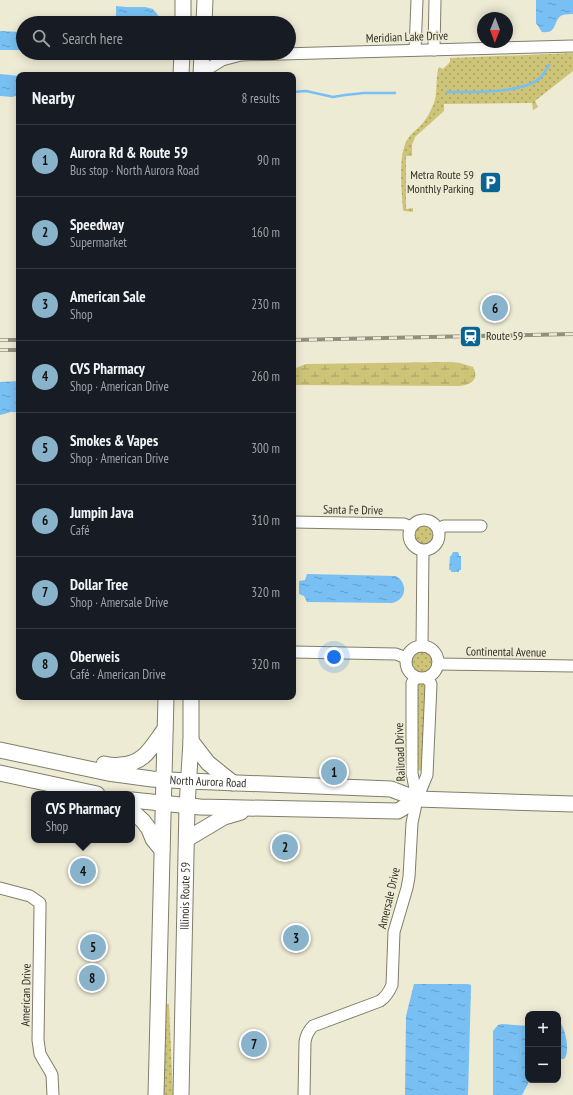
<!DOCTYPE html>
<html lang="en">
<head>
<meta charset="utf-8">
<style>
	body { margin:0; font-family:"PT Sans Narrow",sans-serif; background:#20242c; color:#f1f3f6 }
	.controls { position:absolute; right:12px; bottom:12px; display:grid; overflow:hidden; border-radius:8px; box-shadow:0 2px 10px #0003 }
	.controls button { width:36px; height:36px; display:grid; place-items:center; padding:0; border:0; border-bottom:1px solid #363941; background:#171b24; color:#f1f3f6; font:20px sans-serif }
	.compass { position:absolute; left:477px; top:12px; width:36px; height:36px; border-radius:50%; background:#171b24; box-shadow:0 2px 10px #0003; rotate:181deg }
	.you { position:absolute; left:334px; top:657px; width:14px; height:14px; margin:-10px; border:3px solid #fff; border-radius:50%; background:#1a73e8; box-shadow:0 0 0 6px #1a73e833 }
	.badge { display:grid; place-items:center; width:26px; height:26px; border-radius:50%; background:#88b3ca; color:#111; font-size:13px; font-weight:700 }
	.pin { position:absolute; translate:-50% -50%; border:2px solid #fff; box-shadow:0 1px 4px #0006 }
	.popup { position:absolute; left:31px; top:791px; width:104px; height:52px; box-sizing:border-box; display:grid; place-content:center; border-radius:8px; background:#171b24; filter:drop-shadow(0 1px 3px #0005); font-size:13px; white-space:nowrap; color:#9ea1a6 }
	.popup b { font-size:15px; color:#f1f3f6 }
	.popup::after { content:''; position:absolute; left:50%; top:100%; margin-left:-8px; border:8px solid transparent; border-top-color:#171b24 }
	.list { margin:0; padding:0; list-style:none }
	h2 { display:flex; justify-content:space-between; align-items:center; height:52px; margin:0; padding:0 16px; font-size:17px }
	h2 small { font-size:13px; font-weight:400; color:#9ea1a6 }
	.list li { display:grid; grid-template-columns:26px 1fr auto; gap:12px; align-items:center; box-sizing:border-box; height:72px; padding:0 16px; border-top:1px solid #363941 }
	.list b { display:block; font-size:15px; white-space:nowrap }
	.list p { margin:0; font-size:13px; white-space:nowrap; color:#9ea1a6 }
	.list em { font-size:13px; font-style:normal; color:#9ea1a6 }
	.icon { flex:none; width:22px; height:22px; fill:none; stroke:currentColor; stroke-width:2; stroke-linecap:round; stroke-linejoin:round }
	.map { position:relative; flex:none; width:573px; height:1095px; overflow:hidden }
	.search { position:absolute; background:#171b24; box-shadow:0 2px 10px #0003; left:16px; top:16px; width:280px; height:44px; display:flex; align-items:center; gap:10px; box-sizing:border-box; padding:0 14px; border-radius:22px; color:#9ea1a6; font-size:15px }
	.panel { position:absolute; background:#171b24; box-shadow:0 2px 10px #0003; left:16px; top:72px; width:280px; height:628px; border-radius:8px }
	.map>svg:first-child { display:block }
	.grass { fill:url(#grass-dots) }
	.wetland { fill:url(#wetland-marsh) }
	.water { fill:url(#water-ripples) }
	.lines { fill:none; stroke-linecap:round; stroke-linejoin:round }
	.stream { stroke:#78c0f3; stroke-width:2.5 }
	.minor-casing { stroke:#807e6a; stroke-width:13 }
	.major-casing { stroke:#807e6a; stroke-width:17 }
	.minor { stroke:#fff; stroke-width:11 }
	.major { stroke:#fff; stroke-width:15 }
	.rail-casing { stroke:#91907f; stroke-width:4 }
	.rail { stroke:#edebd4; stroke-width:2.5; stroke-dasharray:8; stroke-linecap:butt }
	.labels { text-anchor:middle; stroke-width:3; stroke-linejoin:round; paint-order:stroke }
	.street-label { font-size:12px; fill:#313027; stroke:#edebd4 }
	.poi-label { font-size:12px; fill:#313027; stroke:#edebd4; text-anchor:end }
</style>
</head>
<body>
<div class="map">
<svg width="573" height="1095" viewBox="0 0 573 1095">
	<defs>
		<pattern id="grass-dots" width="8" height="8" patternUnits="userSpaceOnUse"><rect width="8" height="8" fill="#cdc478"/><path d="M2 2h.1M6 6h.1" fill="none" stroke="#a7a062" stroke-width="1.8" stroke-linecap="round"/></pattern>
		<pattern id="wetland-marsh" width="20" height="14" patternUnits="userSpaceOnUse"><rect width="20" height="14" fill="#cdc478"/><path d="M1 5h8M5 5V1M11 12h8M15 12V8" fill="none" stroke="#a7a062"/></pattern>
		<pattern id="water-ripples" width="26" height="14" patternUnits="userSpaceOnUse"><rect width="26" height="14" fill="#78c0f3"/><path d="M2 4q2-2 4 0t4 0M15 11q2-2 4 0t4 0" fill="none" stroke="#639cc5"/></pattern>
	</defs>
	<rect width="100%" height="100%" fill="#edebd4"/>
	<!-- grass -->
	<g class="grass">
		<path d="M 573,53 L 573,71 L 535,101 L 538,107 L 533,110 L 532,103 L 444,104 L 444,111 L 415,137 L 412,145 L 412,156 L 406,156 L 406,209 L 413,208 L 413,212 L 404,211 L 403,210 C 402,191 397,152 409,137 C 411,134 414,132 417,129 C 425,122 430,113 434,103 C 438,91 435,78 439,67 L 443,69 L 450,62 L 450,58 Z"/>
		<circle cx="425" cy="535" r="10"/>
		<circle cx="421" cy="663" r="12"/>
		<polygon points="416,684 427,684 422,771 418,770 417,768"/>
		<polygon points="166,1004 169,1004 173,1095 166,1095 164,1094"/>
	</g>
	<!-- wetland -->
	<path class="wetland" d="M 448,362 L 460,363 L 473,367 C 480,380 470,385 459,386 L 293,385 L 293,369 L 306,364 Z"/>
	<!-- water -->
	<g class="water">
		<path d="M 536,0 L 573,0 L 573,14 C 570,14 566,14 563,15 C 552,19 559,34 542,32 L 536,23 Z"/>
		<polygon points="116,6 126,7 145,7 153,9 161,19 162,23 116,23"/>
		<polygon points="0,31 23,32 23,50 0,50"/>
		<polygon points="73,53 154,53 146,57"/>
		<polygon points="0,74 19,76 19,95 12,97 0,96"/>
		<polygon points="19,381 19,412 11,412 0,415 0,382"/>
		<polygon points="453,552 458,552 459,554 459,556 461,556 461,570 459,570 459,572 451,572 451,570 449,570 450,556 451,556"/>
		<path d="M 307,574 L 396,576 C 408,583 407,600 392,603 L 307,602 L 304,596 L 299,594 L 299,581 L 305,580 Z"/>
		<polygon points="414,984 468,984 471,985 471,988 468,1095 405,1095 406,1016"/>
		<path d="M 558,1020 C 565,1026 571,1052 564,1059 L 558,1059 Z"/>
		<polygon points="502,1024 528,1026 528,1080 530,1080 522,1095 493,1095 493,1031 498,1025"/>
	</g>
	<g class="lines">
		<!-- stream -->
		<g class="stream">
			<polyline points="293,92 306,91 333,97 345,95 364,93 395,93"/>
			<path d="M 447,92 C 471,92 522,94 540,78 C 544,75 546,69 549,65"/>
		</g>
		<defs>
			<g id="minor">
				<polyline points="415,50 417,0"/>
				<polyline points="434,50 435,0"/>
				<polyline points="201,73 222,60 241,55 573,46"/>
				<circle cx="424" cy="535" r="15"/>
				<polyline points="293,522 404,524 411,527"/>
				<polyline points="439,529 444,526 481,526"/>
				<circle cx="422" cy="662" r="16"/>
				<polyline points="422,646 423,551"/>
				<polyline points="293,652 396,654 406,658"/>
				<polyline points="438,664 573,666"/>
				<polyline points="416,678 412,683 412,773 417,799"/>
				<polyline points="0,888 30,896 40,903 40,908 38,1040 40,1054 44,1061 50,1071 52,1075 53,1095"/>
				<path d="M 304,1095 L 305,1042 C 306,1035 308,1031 313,1026 L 380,1001 C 386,997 389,992 392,985 L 394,932 L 407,888 L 409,877 L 412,823 L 417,799 L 427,775 L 431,684 L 427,678"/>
			</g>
			<g id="major">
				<polyline points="183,23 183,0"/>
				<polyline points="204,23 205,0"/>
				<polyline points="181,75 182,53"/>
				<polyline points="201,75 202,53"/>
				<polyline points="191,741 208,763 233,783"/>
				<path id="s1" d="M 0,750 L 108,773 L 152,779 L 188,781 L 391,789 L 417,799 L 573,804"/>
				<path d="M 104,764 C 109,765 115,766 120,765 C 145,764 152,746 165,729"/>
				<polyline points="0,773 97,794"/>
				<polyline points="132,800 200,807 398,811 417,799"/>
				<polyline points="132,811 143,821 149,829 153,839 162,850"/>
				<polyline points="187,839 224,817 241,812"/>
				<polyline points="156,1095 166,697"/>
				<path id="s2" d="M 181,1095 L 187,806 L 191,741 L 191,697"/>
			</g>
		</defs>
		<!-- minor casing -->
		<use href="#minor" class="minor-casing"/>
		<!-- major casing -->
		<use href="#major" class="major-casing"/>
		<!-- minor -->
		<use href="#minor" class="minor"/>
		<!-- major -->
		<use href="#major" class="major"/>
		<defs>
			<g id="rail">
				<polyline points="0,340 19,340"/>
				<polyline points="293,340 573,334"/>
				<polyline points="0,350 19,350"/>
			</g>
		</defs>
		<!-- rail casing -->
		<use href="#rail" class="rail-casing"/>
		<!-- rail -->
		<use href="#rail" class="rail"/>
	</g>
	<!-- icons -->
	<defs>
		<symbol id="parking-square" viewBox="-11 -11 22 22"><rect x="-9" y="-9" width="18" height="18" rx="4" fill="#086494" stroke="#edebd4"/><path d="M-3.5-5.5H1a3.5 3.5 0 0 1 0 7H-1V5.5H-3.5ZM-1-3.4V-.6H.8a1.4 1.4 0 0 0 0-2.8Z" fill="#fff"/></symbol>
		<symbol id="station-square" viewBox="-11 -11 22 22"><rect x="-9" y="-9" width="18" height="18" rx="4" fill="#086494" stroke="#edebd4"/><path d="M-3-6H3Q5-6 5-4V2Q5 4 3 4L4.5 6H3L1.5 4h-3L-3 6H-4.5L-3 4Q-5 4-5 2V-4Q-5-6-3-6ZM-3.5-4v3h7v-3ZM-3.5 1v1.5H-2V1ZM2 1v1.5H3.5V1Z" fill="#fff"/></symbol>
	</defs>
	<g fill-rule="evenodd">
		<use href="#parking-square" x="478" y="170" width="25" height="25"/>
		<use href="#station-square" x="458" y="324" width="25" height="25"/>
	</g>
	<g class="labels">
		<!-- street labels -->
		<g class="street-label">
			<text transform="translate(407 37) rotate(-2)" y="4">Meridian Lake Drive</text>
			<text transform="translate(353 510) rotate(1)" y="4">Santa Fe Drive</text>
			<text transform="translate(506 652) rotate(1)" y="4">Continental Avenue</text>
			<text transform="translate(400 752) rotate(-92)" y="4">Railroad Drive</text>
			<text dy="4" stroke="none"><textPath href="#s1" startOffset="211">North Aurora Road</textPath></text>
			<text dy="4" stroke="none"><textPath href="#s2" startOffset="199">Illinois Route 59</textPath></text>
			<text transform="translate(389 898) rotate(-77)" y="4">Amersale Drive</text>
			<text transform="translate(26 995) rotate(-89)" y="4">American Drive</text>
		</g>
		<!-- poi labels -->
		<g class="poi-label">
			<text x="474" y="179">Metra Route 59<tspan x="474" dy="14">Monthly Parking</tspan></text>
			<text x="486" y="340" text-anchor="start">Route 59</text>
		</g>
	</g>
</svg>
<div class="controls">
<button>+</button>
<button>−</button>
</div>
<svg class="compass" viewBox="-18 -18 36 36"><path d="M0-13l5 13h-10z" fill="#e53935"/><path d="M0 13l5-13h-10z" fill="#9ea1a6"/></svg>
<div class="you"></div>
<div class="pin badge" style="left:334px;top:772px">1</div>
<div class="pin badge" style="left:285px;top:847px">2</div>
<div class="pin badge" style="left:296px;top:938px">3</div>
<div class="pin badge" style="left:83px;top:871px">4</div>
<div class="popup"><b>CVS Pharmacy</b>Shop</div>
<div class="pin badge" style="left:93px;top:947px">5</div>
<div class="pin badge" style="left:495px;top:308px">6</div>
<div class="pin badge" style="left:254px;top:1044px">7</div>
<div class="pin badge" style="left:92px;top:978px">8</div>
<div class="search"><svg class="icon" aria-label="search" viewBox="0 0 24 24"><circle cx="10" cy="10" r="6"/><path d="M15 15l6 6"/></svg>Search here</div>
<section class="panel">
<h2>Nearby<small>8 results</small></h2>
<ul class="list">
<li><span class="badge">1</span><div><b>Aurora Rd &amp; Route 59</b><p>Bus stop · North Aurora Road</p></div><em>90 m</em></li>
<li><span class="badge">2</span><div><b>Speedway</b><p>Supermarket</p></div><em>160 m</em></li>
<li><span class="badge">3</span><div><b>American Sale</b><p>Shop</p></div><em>230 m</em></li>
<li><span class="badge">4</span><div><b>CVS Pharmacy</b><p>Shop · American Drive</p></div><em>260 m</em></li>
<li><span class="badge">5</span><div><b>Smokes &amp; Vapes</b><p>Shop · American Drive</p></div><em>300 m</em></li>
<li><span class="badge">6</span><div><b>Jumpin Java</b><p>Café</p></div><em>310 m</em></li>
<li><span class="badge">7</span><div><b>Dollar Tree</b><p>Shop · Amersale Drive</p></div><em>320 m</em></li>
<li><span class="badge">8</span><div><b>Oberweis</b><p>Café · American Drive</p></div><em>320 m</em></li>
</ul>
</section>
</div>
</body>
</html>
